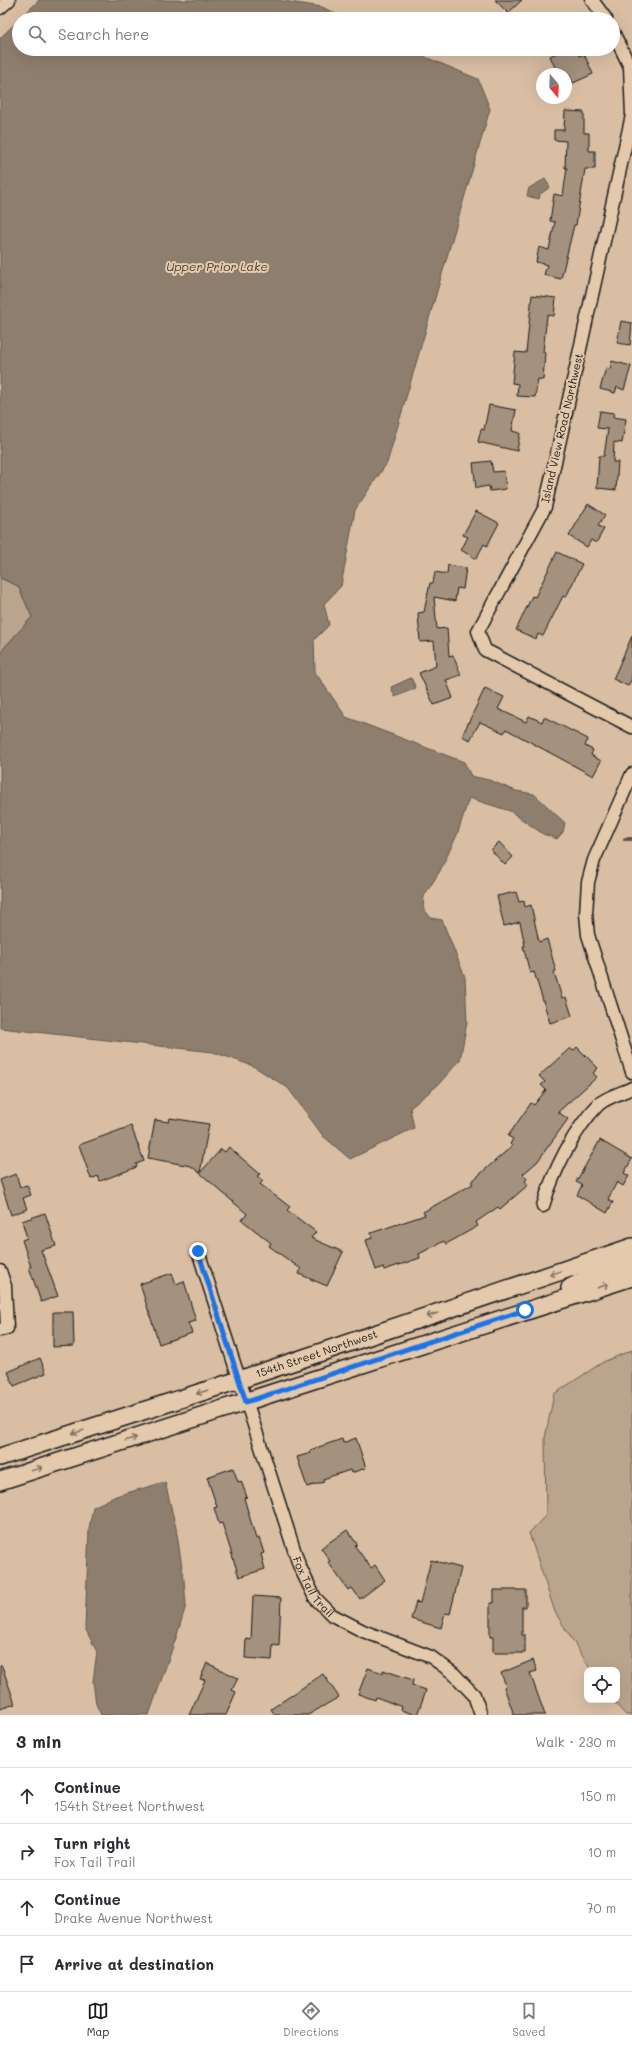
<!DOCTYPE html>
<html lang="en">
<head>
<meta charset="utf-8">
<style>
	body { margin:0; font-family:Mali,sans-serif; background:#f7f7f7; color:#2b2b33 }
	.controls { position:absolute; right:12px; bottom:12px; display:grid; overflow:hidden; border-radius:8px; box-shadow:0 4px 16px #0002 }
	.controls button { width:36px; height:36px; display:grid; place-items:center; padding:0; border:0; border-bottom:1px solid #e1e1e2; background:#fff; color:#2b2b33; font:20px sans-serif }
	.compass { position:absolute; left:536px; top:68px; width:36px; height:36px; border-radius:50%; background:#fff; box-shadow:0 4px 16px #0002; rotate:161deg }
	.stop { position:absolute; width:12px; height:12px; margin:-9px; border:3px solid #1a73e8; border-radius:50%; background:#fff }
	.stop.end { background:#1a73e8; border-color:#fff; box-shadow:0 1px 4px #0008 }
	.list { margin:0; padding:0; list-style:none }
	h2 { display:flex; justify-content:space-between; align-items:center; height:52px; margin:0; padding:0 16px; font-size:17px }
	h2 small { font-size:13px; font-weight:400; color:#7c7c81 }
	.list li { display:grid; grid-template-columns:26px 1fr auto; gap:12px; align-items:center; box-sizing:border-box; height:56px; padding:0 16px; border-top:1px solid #e1e1e2 }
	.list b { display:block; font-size:15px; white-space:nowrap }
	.list p { margin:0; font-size:13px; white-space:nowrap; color:#7c7c81 }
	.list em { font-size:13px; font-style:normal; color:#7c7c81 }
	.icon { flex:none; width:22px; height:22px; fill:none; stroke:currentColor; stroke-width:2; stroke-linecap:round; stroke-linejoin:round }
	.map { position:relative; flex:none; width:632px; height:1715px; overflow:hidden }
	.search { position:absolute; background:#fff; box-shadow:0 4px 16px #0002; left:12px; right:12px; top:12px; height:44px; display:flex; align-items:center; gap:10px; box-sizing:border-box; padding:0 14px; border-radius:22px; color:#7c7c81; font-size:15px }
	.sheet { height:276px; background:#fff }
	nav { display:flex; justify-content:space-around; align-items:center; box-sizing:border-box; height:56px; border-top:1px solid #e1e1e2; background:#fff; font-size:11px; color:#7c7c81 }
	nav a { display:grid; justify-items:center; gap:2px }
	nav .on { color:#1c1c1c }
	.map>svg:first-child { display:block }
	.green { fill:#baa48d; stroke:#6b6054 }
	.water { fill:#8e7e6e; stroke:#60574d }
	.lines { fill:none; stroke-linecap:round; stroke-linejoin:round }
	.stream { stroke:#60574d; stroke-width:4 }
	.building { fill:#a4917e; stroke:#1c1c1c }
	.street-casing { stroke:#1c1c1c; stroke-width:15 }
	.secondary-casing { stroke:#1c1c1c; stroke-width:20 }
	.street { stroke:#e5c9ac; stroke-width:12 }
	.secondary { stroke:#e5c9ac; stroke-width:17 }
	.oneway { stroke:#807264 }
	.route { stroke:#1a73e8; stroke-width:5 }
	.labels { text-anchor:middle; stroke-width:4; stroke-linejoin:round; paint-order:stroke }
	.street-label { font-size:11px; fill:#1c1c1c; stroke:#e5c9ac }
	.water-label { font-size:12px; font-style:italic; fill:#443e39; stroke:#e5c9ac }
</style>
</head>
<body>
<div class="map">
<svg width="632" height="1715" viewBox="0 0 632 1715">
	<rect width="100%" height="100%" fill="#d9bea3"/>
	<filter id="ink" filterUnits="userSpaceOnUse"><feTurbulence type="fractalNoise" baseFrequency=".025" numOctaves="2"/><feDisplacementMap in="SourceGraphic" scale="8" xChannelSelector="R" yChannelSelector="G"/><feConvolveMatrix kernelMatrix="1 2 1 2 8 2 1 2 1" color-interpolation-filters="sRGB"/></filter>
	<g filter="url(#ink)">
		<!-- green -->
		<g class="green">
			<polygon points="0,578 18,586 32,617 3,649 0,657"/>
			<polygon points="632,1350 632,1715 626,1715 612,1700 617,1700 617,1670 591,1670 555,1612 529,1533 546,1515 545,1438 554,1394 603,1362"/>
		</g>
		<!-- water -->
		<g class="water">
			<polygon points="39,0 277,0 322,7 346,19 20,19"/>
			<polygon points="19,20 19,49 406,49 478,79 490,109 387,463 355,510 341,586 324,604 329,625 314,640 315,672 346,717 464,762 471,776 489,780 516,791 534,794 565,823 563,832 557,839 543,834 510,811 469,798 457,835 440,871 424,896 423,908 431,918 442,920 465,977 467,1022 460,1060 438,1085 410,1108 414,1128 350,1159 323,1136 288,1088 253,1066 213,1052 0,1028 0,657 3,649 32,617 18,586 0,578 0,38"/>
			<polygon points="545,179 550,187 539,195 540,196 539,199 527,196 529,188"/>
			<polygon points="411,678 416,688 395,697 391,687"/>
			<polygon points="165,1482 176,1528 184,1580 186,1605 177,1635 149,1715 101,1715 96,1704 93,1681 97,1652 85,1628 89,1529 93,1507 116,1496"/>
		</g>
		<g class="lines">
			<!-- stream -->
			<polyline class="stream" points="625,839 632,839"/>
		</g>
		<!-- building -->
		<g class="building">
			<polygon points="495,0 522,0 508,13"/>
			<polygon points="566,49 576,49 579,56 584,54 593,74 573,83 569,74 558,74 550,56"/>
			<polygon points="565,111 584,112 584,133 589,133 589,151 595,151 595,169 585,169 576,225 574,225 561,279 544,275 547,265 536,262 539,247 549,250 555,222 550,221 554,194 563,196 567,168 565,168 566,141 554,140 554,130 564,130"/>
			<polygon points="532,295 556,298 554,316 547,315 543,352 545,353 543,380 538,379 535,397 517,396 518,384 512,383 515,352 526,353"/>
			<polygon points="621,321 632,323 630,345 617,343"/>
			<polygon points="612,361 631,366 624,390 617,387 615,393 600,389 606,368 610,369"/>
			<polygon points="489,405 516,410 512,431 520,433 517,451 478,442 481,429 484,430"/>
			<polygon points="600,411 614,413 613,417 626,419 622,443 614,442 613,462 618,462 616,490 597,488 599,456 604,456 608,429 597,428"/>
			<polygon points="491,461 493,472 504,471 506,489 490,491 489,486 476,488 473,463"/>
			<polygon points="588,504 605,515 598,526 604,529 596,543 591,540 587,547 569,536"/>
			<polygon points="476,511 499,523 487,546 484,544 476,559 461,550 468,537 463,535"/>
			<polygon points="557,552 582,564 566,597 563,596 543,636 538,634 536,639 516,630 532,596 535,597"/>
			<polygon points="448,565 466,568 463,589 457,588 455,601 434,597 437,629 447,628 449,656 453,655 461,675 446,680 453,698 434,705 419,673 436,666 434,641 420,642 418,613 424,612 430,583 433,583 435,572 447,574"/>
			<polygon points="632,636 632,678 628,686 613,679"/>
			<polygon points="485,688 504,697 498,709 526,722 529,716 542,722 544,717 588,739 585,746 593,750 591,755 601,761 593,776 506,729 504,733 480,722 470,740 462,736"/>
			<polygon points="499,842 513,857 505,865 491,850"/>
			<polygon points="516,892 519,902 524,901 525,907 531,905 539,942 547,939 556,971 554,972 562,998 566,997 572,1016 550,1023 534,972 530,973 523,946 525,946 520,922 504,926 497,896"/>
			<polygon points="577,1047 598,1068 593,1073 597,1077 558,1112 568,1119 537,1162 523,1174 527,1179 525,1181 528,1185 500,1209 498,1207 476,1222 478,1226 446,1244 444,1241 419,1254 420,1258 384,1270 383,1267 376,1270 366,1240 372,1238 371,1233 425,1215 423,1212 473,1184 471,1182 512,1146 510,1144 513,1139 508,1136 531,1103 534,1105 546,1090 541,1085 545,1082 539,1076 570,1048 573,1051"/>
			<polygon points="170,1118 209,1124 200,1173 191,1166 148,1158 155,1120 169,1122"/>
			<polygon points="131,1126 144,1161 136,1164 137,1167 100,1181 98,1176 91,1179 79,1145"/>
			<polygon points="600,1140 632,1159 624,1173 629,1176 623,1186 617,1182 608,1199 613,1202 607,1213 577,1195 582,1185 576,1182"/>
			<polygon points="229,1147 260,1174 257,1176 263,1181 260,1184 290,1207 287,1210 316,1232 311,1238 343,1252 327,1286 299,1274 301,1269 269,1246 271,1243 242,1220 247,1214 200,1173 221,1149 225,1152"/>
			<polygon points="16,1174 20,1187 27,1185 31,1195 23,1198 27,1209 11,1215 0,1180"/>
			<polygon points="45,1213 56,1246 41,1250 58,1296 41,1302 29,1267 31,1267 22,1240 27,1238 22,1221"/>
			<polygon points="172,1273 176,1284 184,1281 196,1321 188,1323 192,1333 159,1344 140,1284"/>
			<polygon points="53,1312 73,1312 74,1346 53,1347"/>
			<polygon points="40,1358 46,1373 14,1386 8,1372"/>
			<polygon points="356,1438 366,1468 351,1473 350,1470 323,1479 324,1482 307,1487 297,1457 311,1453 310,1450 342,1439 343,1443"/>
			<polygon points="233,1468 238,1482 241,1481 247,1497 244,1498 256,1539 259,1538 264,1553 261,1554 265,1569 239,1577 222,1523 219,1524 214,1508 217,1507 207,1477"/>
			<polygon points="347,1530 357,1544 355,1546 371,1568 375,1565 385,1580 360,1599 352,1588 348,1590 328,1562 330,1561 321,1548"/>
			<polygon points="431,1560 461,1568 450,1614 445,1613 441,1628 411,1619 416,1602 420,1603"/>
			<polygon points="494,1590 526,1590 526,1607 522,1607 522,1635 525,1635 525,1653 493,1653 493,1637 490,1637 490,1603 494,1603"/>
			<polygon points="253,1596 281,1598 279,1646 273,1645 272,1660 245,1658 246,1639 251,1640"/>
			<polygon points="533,1660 537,1671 530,1673 545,1715 514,1715 504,1687 506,1686 501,1673"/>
			<polygon points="207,1663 238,1678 232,1690 236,1692 226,1715 189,1715 205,1680 200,1679"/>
			<polygon points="0,1666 2,1666 15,1704 0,1709"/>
			<polygon points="368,1668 383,1673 383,1670 413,1680 412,1685 426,1690 417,1715 401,1710 402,1707 376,1697 375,1700 358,1694"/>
			<polygon points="323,1674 339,1697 308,1715 275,1715 271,1709"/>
		</g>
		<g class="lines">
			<defs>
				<g id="street">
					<polyline points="592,0 606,19"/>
					<polyline points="0,8 9,0"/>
					<polyline points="613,32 630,67 632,115 545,507 478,631 485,650 632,727"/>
					<polyline points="632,774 594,860 588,882 586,914 588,935 632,1072"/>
					<path d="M 543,1206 C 553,1172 574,1129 599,1104 C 607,1097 622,1093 632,1088"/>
					<path id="s1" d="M 198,1251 L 299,1565 L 315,1598 L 332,1615 L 363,1631 L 431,1657 L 453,1673 L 474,1695 L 481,1715"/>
					<polyline points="0,1271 5,1286 7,1328 0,1330"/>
				</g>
				<g id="secondary">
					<polyline points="570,1288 596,1274 632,1263"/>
					<path id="s2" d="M 0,1457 L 239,1380 L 632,1247"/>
					<polyline points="0,1481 632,1277"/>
				</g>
			</defs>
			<!-- street casing -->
			<use href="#street" class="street-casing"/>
			<!-- secondary casing -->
			<use href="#secondary" class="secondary-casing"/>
			<!-- street -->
			<use href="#street" class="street"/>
			<!-- secondary -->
			<use href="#secondary" class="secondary"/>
		</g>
		<!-- one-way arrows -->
		<defs><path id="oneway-shaft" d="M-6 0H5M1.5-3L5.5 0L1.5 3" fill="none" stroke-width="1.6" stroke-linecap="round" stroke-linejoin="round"/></defs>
		<g class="oneway">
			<use href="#oneway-shaft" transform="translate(555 1273) rotate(161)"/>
			<use href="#oneway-shaft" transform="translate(603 1286) rotate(-18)"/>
			<use href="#oneway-shaft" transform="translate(432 1315) rotate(161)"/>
			<use href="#oneway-shaft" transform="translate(202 1392) rotate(162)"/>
			<use href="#oneway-shaft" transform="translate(78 1432) rotate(162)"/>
			<use href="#oneway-shaft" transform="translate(131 1439) rotate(-18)"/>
			<use href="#oneway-shaft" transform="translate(37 1469) rotate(-18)"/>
		</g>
	</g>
	<g class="lines" filter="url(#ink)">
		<!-- route -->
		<polyline class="route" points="198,1251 246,1402 525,1310"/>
	</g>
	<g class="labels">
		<!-- street labels -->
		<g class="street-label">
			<text transform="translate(562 428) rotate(-77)" y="4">Island View Road Northwest</text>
			<text dy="4" stroke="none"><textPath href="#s2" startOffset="333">154th Street Northwest</textPath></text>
			<text dy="4" stroke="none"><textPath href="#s1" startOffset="356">Fox Tail Trail</textPath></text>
		</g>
		<!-- water labels -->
		<g class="water-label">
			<text x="217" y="271">Upper Prior Lake</text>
		</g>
	</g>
</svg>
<div class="controls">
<button><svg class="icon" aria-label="locate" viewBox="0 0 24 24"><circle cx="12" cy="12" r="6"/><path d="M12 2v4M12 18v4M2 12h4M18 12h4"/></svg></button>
</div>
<svg class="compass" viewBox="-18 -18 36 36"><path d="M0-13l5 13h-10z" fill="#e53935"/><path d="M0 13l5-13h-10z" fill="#7c7c81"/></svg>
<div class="stop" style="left:525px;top:1310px"></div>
<div class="stop end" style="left:198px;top:1251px"></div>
<div class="search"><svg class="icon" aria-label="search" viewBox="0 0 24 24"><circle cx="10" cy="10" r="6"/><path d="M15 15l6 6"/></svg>Search here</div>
</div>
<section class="sheet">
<h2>3 min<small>Walk · 230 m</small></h2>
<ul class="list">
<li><svg class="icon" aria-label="ahead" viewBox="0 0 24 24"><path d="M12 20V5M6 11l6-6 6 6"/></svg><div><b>Continue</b><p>154th Street Northwest</p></div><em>150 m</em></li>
<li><svg class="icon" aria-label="right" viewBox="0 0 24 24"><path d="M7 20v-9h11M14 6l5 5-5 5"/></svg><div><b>Turn right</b><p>Fox Tail Trail</p></div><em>10 m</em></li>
<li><svg class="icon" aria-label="ahead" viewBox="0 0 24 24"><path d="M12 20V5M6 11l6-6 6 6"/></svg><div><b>Continue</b><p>Drake Avenue Northwest</p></div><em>70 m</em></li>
<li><svg class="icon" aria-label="arrive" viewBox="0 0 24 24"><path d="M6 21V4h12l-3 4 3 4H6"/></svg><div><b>Arrive at destination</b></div></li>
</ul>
</section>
<nav>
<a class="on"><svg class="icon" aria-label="map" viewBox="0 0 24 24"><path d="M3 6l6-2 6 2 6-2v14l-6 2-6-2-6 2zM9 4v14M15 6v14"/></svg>Map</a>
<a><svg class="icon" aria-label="directions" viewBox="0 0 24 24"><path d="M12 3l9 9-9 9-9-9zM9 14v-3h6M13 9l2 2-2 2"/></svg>Directions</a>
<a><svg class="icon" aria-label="saved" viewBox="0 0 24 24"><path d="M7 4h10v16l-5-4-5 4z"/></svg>Saved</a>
</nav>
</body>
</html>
